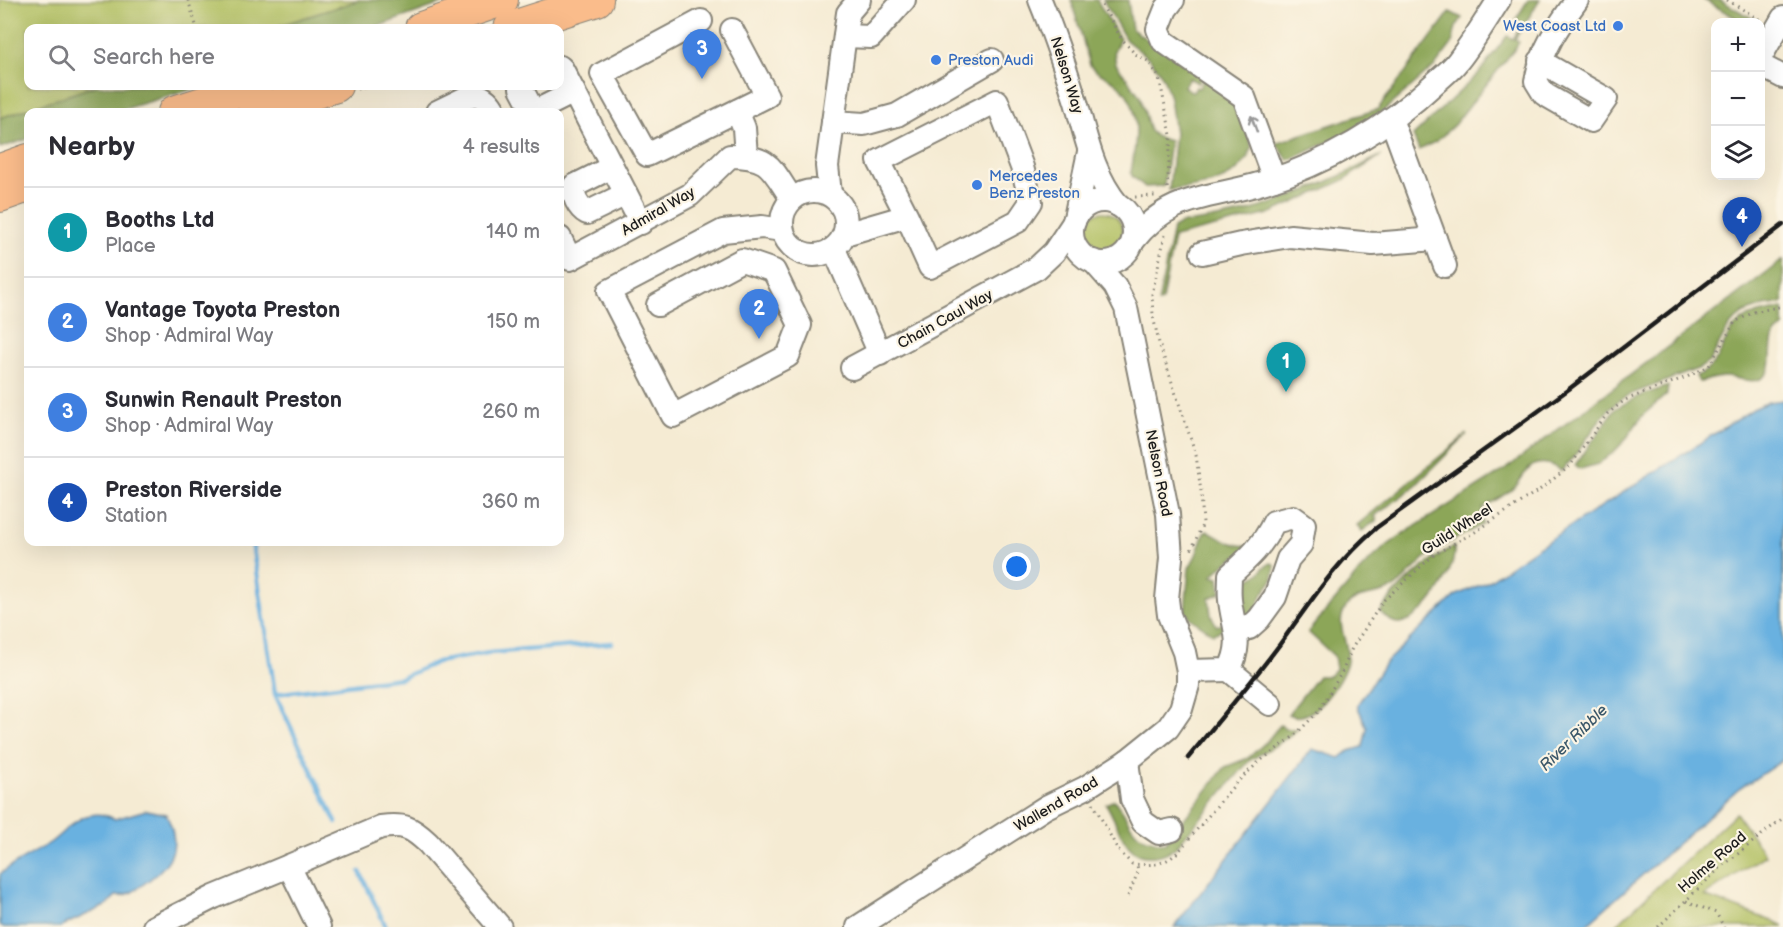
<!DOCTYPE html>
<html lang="en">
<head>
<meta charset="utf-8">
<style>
	body { margin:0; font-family:"Balsamiq Sans",sans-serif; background:#f2f2f3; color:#2b2b33 }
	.controls { position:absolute; right:18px; top:18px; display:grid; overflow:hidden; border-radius:12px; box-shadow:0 6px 24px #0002 }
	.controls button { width:54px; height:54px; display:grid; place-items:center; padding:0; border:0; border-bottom:2px solid #e1e1e2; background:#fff; color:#2b2b33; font:30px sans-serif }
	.you { position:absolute; left:1017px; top:567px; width:21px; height:21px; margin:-15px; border:4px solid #fff; border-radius:50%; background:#1a73e8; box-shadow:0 0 0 9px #1a73e833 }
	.badge { display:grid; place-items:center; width:39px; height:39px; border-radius:50%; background:#7c3aed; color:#fff; font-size:20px; font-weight:700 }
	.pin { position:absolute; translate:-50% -50px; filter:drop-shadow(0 2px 3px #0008) }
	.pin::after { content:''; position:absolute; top:32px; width:21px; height:18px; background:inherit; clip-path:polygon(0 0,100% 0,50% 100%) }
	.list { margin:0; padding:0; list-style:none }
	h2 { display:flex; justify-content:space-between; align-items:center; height:78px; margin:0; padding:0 24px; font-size:26px }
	h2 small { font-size:20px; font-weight:400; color:#7c7c81 }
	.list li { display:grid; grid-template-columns:39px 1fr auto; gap:18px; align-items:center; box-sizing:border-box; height:90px; padding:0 24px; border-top:2px solid #e1e1e2 }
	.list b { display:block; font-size:22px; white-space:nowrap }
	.list p { margin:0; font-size:20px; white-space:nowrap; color:#7c7c81 }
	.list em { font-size:20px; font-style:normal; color:#7c7c81 }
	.icon { flex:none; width:33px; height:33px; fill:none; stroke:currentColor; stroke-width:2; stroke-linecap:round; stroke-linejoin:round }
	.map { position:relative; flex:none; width:1783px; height:927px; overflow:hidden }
	.search { position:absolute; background:#fff; box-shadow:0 6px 24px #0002; left:24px; top:24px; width:540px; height:66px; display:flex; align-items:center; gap:15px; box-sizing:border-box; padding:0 21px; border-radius:12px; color:#7c7c81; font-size:22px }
	.panel { position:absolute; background:#fff; box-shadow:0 6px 24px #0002; left:24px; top:108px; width:540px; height:438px; border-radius:12px }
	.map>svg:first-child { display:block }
	.green { fill:#b1bf62; stroke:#666e3f; stroke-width:1.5 }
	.forest { fill:#8ca658; stroke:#54613a; stroke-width:1.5 }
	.water { fill:#69b1e0; stroke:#42667e; stroke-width:1.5 }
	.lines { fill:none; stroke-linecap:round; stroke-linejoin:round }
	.stream { stroke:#69b1e0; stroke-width:4.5 }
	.minor-casing { stroke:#888478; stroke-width:26 }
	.highway-casing { stroke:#888478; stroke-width:34 }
	.path { stroke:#888478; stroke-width:3; stroke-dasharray:1.5 4.5; stroke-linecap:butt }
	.minor { stroke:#fff; stroke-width:22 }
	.highway { stroke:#fabc8b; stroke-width:32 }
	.rail { stroke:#1c1c1c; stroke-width:4.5 }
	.oneway { stroke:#999 }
	.shop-dot { fill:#3f7fe0; stroke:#fcf5e5; stroke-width:2 }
	.labels { text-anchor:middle; stroke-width:4.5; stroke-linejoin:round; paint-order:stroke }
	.shop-label { font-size:15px; fill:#366cbe; stroke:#fcf5e5; text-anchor:start }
	.street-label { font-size:15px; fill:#1c1c1c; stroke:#fcf5e5 }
	.water-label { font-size:16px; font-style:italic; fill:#3b586a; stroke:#fcf5e5 }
</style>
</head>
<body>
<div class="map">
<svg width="1783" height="927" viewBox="0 0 1783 927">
	<rect width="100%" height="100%" fill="#fcf5e5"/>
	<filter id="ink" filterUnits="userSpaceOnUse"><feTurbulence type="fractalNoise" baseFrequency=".0167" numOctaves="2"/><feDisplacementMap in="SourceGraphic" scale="12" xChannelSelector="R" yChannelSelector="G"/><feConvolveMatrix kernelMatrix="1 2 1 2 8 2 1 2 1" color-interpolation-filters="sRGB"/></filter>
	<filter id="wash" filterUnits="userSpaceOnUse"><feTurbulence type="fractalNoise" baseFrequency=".008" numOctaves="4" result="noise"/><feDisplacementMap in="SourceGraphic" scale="24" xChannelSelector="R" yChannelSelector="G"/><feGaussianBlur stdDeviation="1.35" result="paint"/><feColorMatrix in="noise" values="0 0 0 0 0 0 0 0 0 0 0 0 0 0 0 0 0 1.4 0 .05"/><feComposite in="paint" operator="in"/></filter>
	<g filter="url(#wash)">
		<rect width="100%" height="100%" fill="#f5ebd3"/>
		<!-- green -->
		<g class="green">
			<polygon points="0,0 360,0 272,28 28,28 28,86 95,86 0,118"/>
			<circle cx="1103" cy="232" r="20"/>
			<polygon points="1736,813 1765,855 1704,896 1783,925 1783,927 1614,927"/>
		</g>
		<!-- forest -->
		<g class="forest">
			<polygon points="360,0 452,0 373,28 272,28"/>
			<path d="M 1071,0 L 1097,0 L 1120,39 L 1114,51 L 1116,64 L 1140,96 L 1150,131 L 1157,137 L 1170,141 L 1164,186 L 1145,187 L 1132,176 L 1131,172 C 1136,142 1144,106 1117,84 C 1108,76 1097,75 1090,65 Z"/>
			<path d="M 1103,0 L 1128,0 L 1132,29 L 1157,46 L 1204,73 L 1198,83 L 1189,78 L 1184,87 L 1193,92 L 1196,87 L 1199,88 L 1207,74 L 1237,100 L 1252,147 C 1241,183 1201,187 1169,190 L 1175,133 L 1170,98 L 1163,77 L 1151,60 L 1126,40 Z"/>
			<polygon points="1528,0 1540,0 1515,39 1519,42 1514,50 1454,125 1437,141 1419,150 1413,136 1478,74 1507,36 1513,39 1519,29 1516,19"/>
			<polygon points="1704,0 1720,0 1759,22 1743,22"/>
			<polygon points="1450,12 1462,18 1456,27 1452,44 1436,65 1381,113 1350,132 1294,158 1288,160 1276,143 1378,109"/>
			<polygon points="95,86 203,86 114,112 28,112 28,139 0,148 0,118"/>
			<path d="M 1382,155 L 1342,181 L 1269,214 L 1174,237 L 1162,301 L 1158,303 L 1173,228 L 1180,224 C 1205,220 1233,217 1258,208 C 1302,194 1341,177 1382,155 Z"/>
			<path d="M 1783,260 L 1783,303 L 1764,306 L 1744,313 L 1736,319 L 1728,328 L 1710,361 L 1700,368 L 1629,395 L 1618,401 L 1602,417 L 1574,457 L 1561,471 C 1551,463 1536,459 1527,471 C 1522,476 1520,482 1515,487 C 1506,495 1494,501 1483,508 L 1481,515 L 1483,524 C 1465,534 1444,544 1428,556 C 1417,564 1401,586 1390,590 C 1377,596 1353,594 1345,609 C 1334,627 1351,644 1347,662 C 1342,682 1312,727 1288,714 L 1318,676 L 1329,676 L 1336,669 L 1334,656 L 1308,632 L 1364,566 L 1385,547 L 1403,534 L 1503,471 Z"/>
			<path d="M 1783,308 L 1783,328 C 1760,338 1783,370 1758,380 C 1747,383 1738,377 1726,377 C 1716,376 1708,381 1699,382 L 1696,376 C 1726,364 1719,338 1739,323 C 1751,313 1768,311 1783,308 Z"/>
			<polygon points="1668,386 1667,394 1642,416 1626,439 1614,452 1598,464 1581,469 1575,465 1616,408 1637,397"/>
			<polygon points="1467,434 1414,487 1375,516 1377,520 1362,531 1357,525"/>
			<polygon points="1207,530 1228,542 1251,548 1227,562 1212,576 1219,578 1221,593 1209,598 1211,615 1217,626 1225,623 1225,629 1213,634 1190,618 1185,611 1189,568 1196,555 1204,533"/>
			<path d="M 1454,546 C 1458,569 1425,619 1400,623 C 1392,624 1386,617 1380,612 C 1399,584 1426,563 1454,546 Z"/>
			<polygon points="1271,563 1275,565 1273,580 1263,593 1254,615 1244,619 1238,585 1259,574 1264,567"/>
			<path d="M 1280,725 L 1287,729 L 1298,729 L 1278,744 L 1250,760 L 1176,847 C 1169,853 1163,855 1154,856 C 1124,860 1119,824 1106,804 L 1114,800 C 1134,822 1126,838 1165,843 L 1225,767 L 1248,758 L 1267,741 Z"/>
		</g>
		<!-- water -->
		<g class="water">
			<polygon points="1783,400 1783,760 1739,789 1584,927 1174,927 1312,749 1340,758 1349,751 1363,747 1367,728 1357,705 1386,662 1455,596 1489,581 1535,549 1753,409 1768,402"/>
			<path d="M 146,810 L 166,814 C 182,846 173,863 145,883 C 136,890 127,897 116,896 L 105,906 L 60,927 L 4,927 L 0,925 L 0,874 C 16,861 34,854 51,842 C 62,834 71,822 84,817 C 95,812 105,814 115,819 Z"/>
		</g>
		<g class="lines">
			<!-- stream -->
			<g class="stream">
				<polyline points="252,542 275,694 336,822"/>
				<polyline points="275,694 401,678 437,662 489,653 612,643"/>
				<polyline points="360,872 386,927"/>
			</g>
		</g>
	</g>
	<g filter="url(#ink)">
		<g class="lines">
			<defs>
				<g id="minor">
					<path d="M 1040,0 C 1054,34 1065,67 1076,102 C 1086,137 1093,175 1118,205"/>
					<polyline points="1173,0 1166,9 1158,29 1163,41 1244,97 1274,179"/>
					<polyline points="701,21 602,74 647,155 767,96 732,30"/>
					<polyline points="845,36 871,37 904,0"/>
					<polyline points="1760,58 1783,18"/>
					<path d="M 1540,61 L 1606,99 L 1591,121 L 1544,94 L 1536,81 C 1542,49 1558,26 1577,0"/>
					<polyline points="1760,65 1783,77"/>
					<polyline points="560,67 562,69 641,223"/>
					<polyline points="523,86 521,88 530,105 538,110 574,92"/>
					<polyline points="737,111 744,128 746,156"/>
					<path d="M 437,112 L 474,94 C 485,97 490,102 495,112"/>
					<polyline points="1391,119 1445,266"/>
					<polyline points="833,122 864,124 897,115 992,60"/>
					<path d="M 612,167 L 574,186 C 572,195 578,208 587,213 L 626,194"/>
					<circle cx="814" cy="223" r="32"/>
					<polyline points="830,194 827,166 848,13 859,0"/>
					<circle cx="1103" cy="232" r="31"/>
					<polyline points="1075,218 1089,152"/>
					<polyline points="845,234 907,216 879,161 997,101 1022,167 1031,202 1018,221 930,267 907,216"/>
					<path d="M 560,238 L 570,259 L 690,195 L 730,156 C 771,156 771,168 792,199"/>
					<path d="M 1133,241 C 1170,193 1210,199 1262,183 C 1326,164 1387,128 1435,83 C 1443,76 1452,69 1458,61 C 1473,42 1486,20 1499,0"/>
					<polyline points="834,249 880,354"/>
					<polyline points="1202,253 1241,244 1290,236 1373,244 1435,239"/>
					<polyline points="658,305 742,260 774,271 800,325 788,356 673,416 609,291 723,231 762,227 782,230"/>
					<polyline points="852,368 1037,268 1054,252 1074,222"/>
					<polyline points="1229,670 1270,704"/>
					<path d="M 1188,671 L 1229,670 C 1244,641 1233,629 1230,600 C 1229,592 1230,583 1230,575 C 1249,558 1263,545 1274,522 L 1293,517 L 1304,525 L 1301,544 L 1288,559 L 1275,597 L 1259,619 L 1249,628 L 1236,627"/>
					<polyline points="1127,761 1132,799 1143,822 1159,833 1172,830"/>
					<polyline points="154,927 214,897 289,866"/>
					<path d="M 319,927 L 289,866 L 381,827 C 404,824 411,827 428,843 L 500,927"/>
					<polyline points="858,927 1046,807 1085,788 1127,761 1168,728 1181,709 1188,685 1188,671 1184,652 1169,615 1167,599 1171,558 1168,514 1126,308 1115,286 1093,261"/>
				</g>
				<g id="highway">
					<polyline points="421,28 502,0"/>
					<polyline points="510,28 597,0"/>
					<polyline points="174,112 256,86"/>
					<polyline points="254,112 336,86"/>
					<polyline points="0,170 28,160"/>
					<polyline points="0,196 28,186"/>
				</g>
			</defs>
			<!-- minor casing -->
			<use href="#minor" class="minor-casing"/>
			<!-- highway casing -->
			<use href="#highway" class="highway-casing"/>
			<!-- path -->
			<g class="path">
				<polyline points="188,0 197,28"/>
				<polyline points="1099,0 1121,38 1135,54 1148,61 1159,77 1171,135 1167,190"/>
				<polyline points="1727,0 1762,21"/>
				<polyline points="357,89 366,86"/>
				<polyline points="1135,197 1155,196"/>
				<polyline points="1165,235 1152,294 1153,316 1159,343 1196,455 1201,492 1203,523 1190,553"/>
				<path d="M 1093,803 L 1118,850 L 1132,864 C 1157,866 1169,864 1185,844"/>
				<polyline points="1189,839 1236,783 1260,761 1293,737 1319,711 1343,670 1352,648 1384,600 1435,554 1475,532 1542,488 1570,466 1607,414 1625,400 1689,376 1709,366 1735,322 1754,312 1783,306"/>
				<polyline points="1128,896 1138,872 1137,864"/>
				<polyline points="1686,901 1716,913 1724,927"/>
				<polyline points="1658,927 1720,868 1783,818"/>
			</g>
			<!-- minor -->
			<use href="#minor" class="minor"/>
			<!-- highway -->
			<use href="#highway" class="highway"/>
			<!-- rail -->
			<path class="rail" d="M 1188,758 C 1219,720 1251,683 1280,644 C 1312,600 1334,564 1376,528 L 1569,389 L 1783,225"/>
		</g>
		<!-- one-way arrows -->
		<defs><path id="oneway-shaft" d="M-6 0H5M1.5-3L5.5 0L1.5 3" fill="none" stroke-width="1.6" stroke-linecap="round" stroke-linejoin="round" transform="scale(1.5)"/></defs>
		<use class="oneway" href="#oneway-shaft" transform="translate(1254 124) rotate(-110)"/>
	</g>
	<!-- markers -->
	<g class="shop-dot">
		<circle cx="1618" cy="26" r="6"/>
		<circle cx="936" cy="60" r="6"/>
		<circle cx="977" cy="185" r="6"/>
	</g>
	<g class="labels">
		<!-- shop labels -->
		<g class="shop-label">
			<text x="1606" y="31" text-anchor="end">West Coast Ltd</text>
			<text x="948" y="65">Preston Audi</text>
			<text x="989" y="181">Mercedes<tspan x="989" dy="17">Benz Preston</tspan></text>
		</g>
		<!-- street labels -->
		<g class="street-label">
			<text transform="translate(1067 75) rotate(73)" y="5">Nelson Way</text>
			<text transform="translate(658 211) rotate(-30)" y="5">Admiral Way</text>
			<text transform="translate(945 319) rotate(-29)" y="5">Chain Caul Way</text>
			<text transform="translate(1159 473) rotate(79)" y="5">Nelson Road</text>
			<text transform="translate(1457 529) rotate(-33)" y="5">Guild Wheel</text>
			<text transform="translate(1056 804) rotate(-30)" y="5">Wallend Road</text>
			<text transform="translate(1712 862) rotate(-41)" y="5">Holme Road</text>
		</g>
		<!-- water labels -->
		<g class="water-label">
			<text transform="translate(1573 737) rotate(-44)" y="6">River Ribble</text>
		</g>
	</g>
</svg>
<div class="controls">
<button>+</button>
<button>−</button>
<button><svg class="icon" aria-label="layers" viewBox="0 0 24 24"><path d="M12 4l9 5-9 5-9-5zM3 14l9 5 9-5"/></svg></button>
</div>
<div class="you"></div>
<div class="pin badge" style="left:1286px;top:392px;background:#0f9aa8">1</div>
<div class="pin badge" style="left:759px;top:339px;background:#3f7fe0">2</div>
<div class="pin badge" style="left:702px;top:79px;background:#3f7fe0">3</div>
<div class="pin badge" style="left:1742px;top:247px;background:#1a4fb4">4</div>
<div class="search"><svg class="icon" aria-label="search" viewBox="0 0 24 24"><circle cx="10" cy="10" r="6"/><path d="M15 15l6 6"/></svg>Search here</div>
<section class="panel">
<h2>Nearby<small>4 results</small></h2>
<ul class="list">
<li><span class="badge" style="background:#0f9aa8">1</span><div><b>Booths Ltd</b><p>Place</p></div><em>140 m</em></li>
<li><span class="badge" style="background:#3f7fe0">2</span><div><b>Vantage Toyota Preston</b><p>Shop · Admiral Way</p></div><em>150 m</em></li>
<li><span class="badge" style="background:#3f7fe0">3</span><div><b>Sunwin Renault Preston</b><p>Shop · Admiral Way</p></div><em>260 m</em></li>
<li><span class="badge" style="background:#1a4fb4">4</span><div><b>Preston Riverside</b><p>Station</p></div><em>360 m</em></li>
</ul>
</section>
</div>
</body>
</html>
